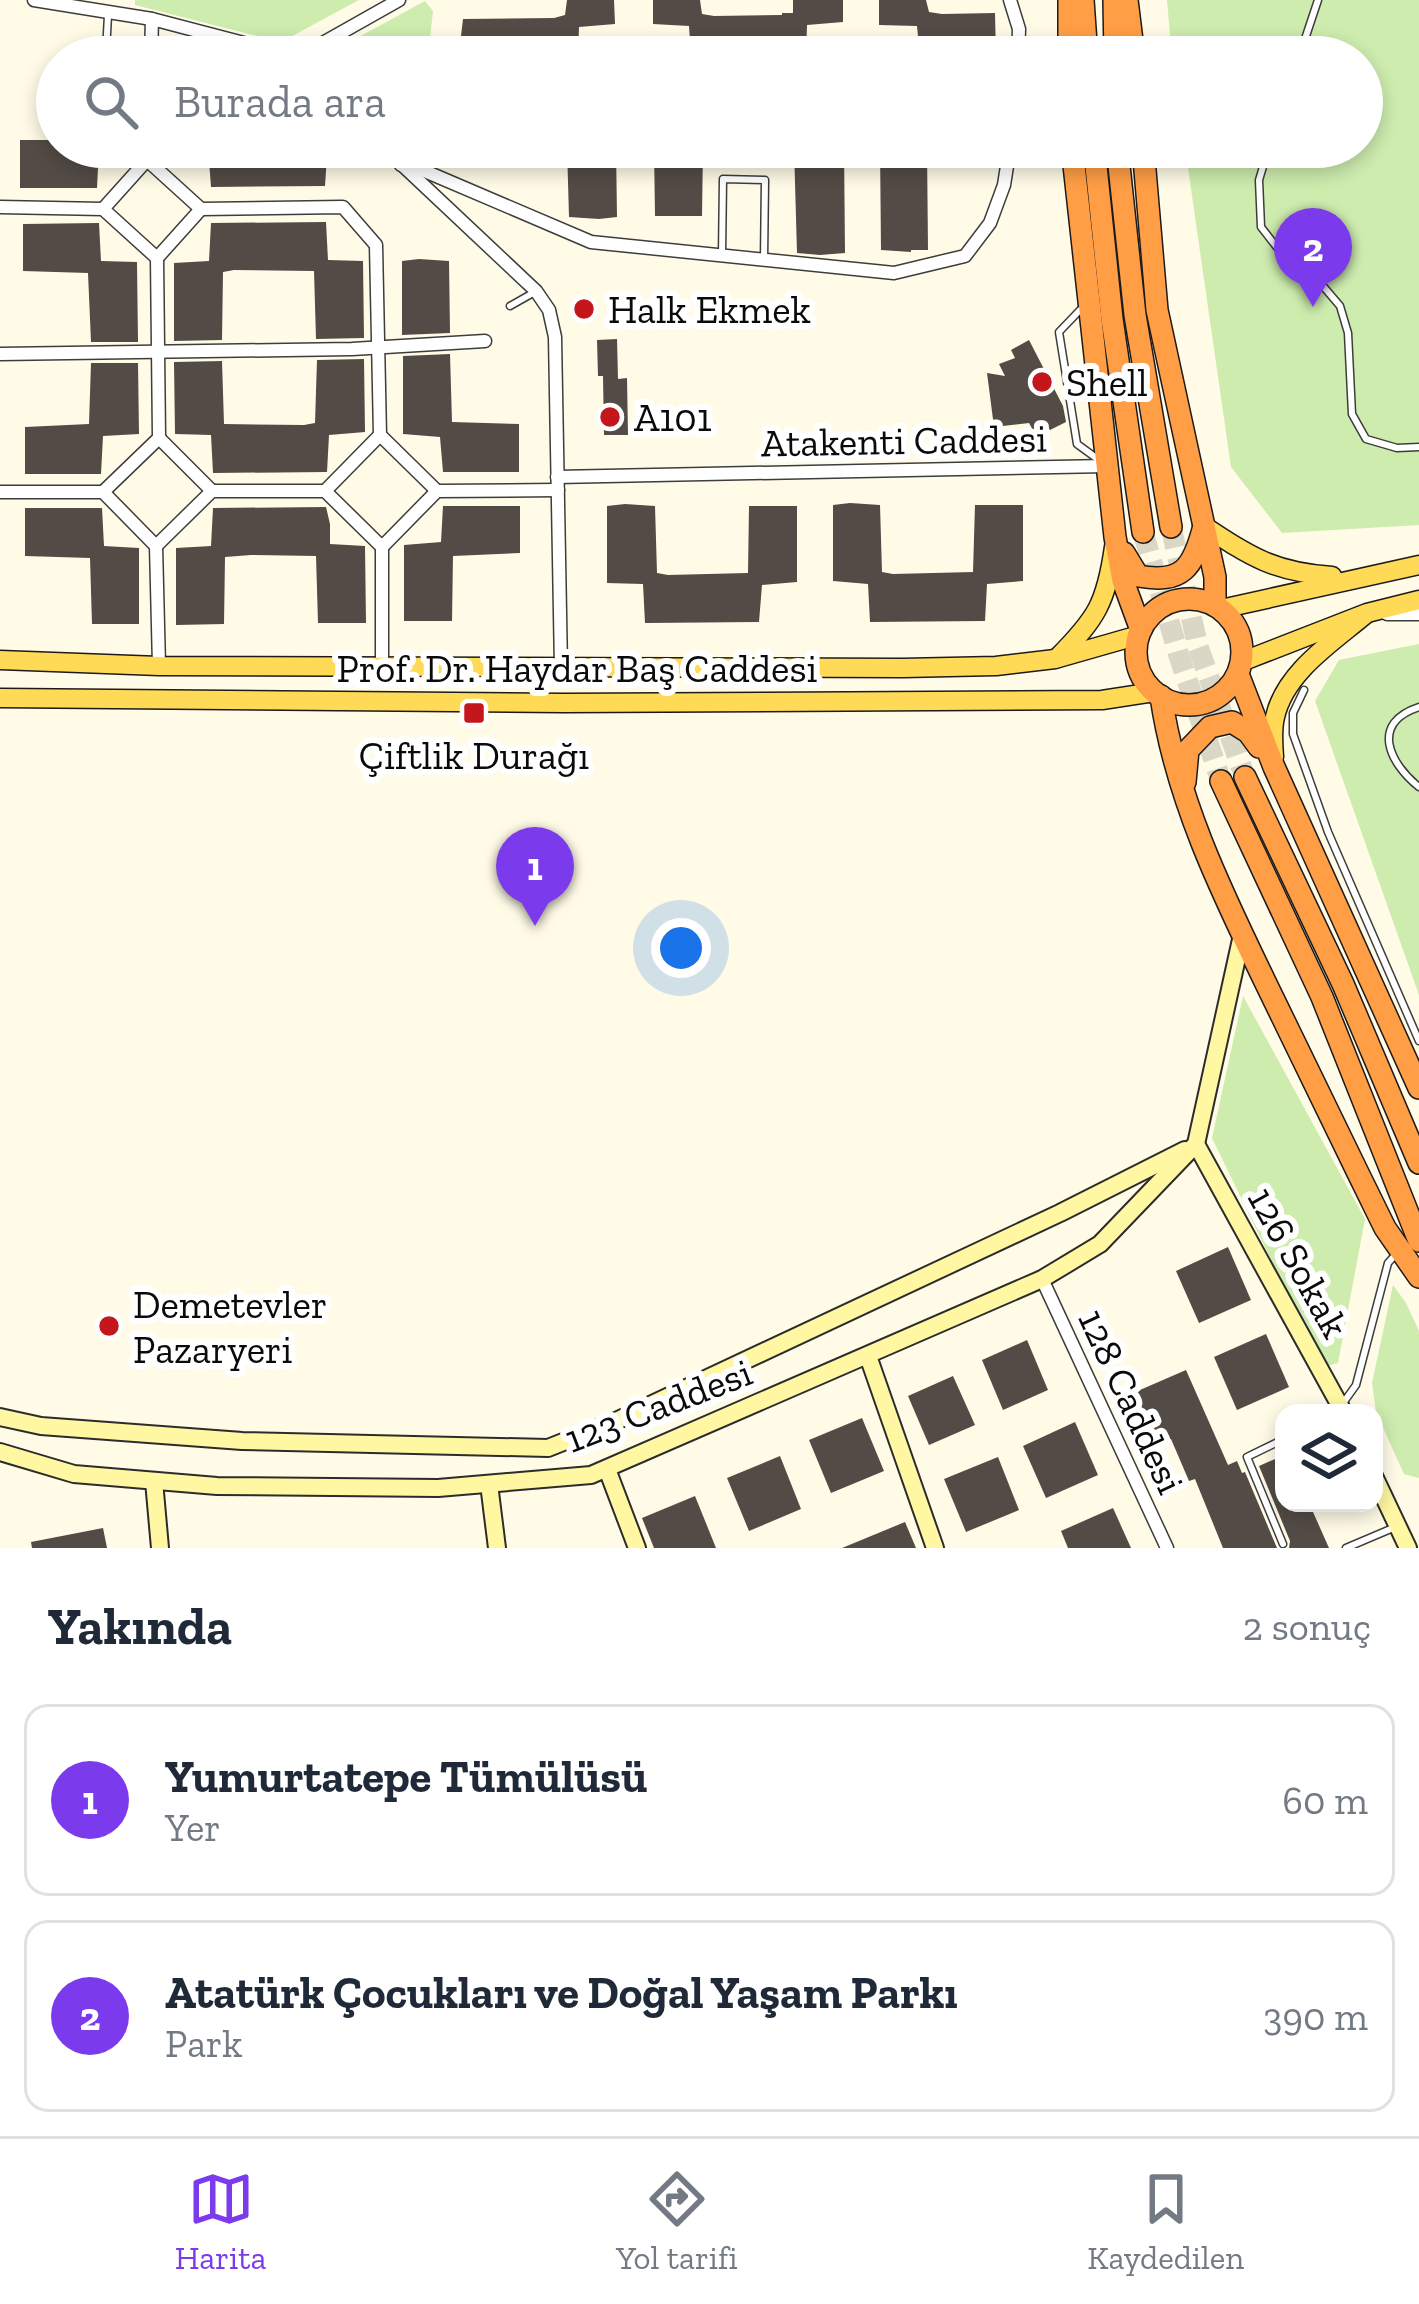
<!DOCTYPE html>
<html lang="tr">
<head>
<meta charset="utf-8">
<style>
	body { margin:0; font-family:"Zilla Slab",serif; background:#f6f6f7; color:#1f2937 }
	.controls { position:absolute; right:36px; bottom:36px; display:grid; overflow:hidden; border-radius:24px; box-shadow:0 6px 18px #0003 }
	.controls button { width:108px; height:108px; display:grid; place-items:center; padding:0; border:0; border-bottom:3px solid #e0e1e3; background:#fff; color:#1f2937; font:60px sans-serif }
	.you { position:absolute; left:681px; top:948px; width:42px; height:42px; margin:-30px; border:9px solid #fff; border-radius:50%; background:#1a73e8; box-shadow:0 0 0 18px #1a73e833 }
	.badge { display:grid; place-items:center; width:78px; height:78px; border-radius:50%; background:#7c3aed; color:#fff; font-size:39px; font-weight:700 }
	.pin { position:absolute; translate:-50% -99px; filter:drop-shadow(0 3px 6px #0008) }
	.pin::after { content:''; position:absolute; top:63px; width:42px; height:36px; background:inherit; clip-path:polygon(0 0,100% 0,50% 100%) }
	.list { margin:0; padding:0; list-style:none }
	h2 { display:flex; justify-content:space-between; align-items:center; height:156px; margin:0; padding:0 48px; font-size:51px }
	h2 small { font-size:39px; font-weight:400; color:#747a83 }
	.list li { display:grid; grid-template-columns:78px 1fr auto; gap:36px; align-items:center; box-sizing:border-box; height:192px; margin:0 24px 24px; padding:0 24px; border:3px solid #e0e1e3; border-radius:24px }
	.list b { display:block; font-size:45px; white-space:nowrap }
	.list p { margin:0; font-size:39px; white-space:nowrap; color:#747a83 }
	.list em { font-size:39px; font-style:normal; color:#747a83 }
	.icon { flex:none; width:66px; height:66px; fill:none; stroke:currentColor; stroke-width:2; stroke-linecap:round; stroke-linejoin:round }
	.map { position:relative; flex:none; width:1419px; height:1548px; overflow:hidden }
	.search { position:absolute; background:#fff; box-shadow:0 6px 18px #0003; left:36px; right:36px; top:36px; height:132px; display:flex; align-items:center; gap:30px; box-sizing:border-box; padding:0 42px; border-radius:66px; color:#747a83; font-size:45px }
	.sheet { height:588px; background:#fff }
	nav { display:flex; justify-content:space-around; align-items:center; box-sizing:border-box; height:168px; border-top:3px solid #e0e1e3; background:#fff; font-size:33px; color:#747a83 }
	nav a { display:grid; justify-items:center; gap:6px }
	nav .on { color:#7c3aed }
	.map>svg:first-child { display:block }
	.green { fill:#cdecae }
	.building { fill:#534b46 }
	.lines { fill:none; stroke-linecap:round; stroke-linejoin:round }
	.highway-tunnel { stroke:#dad7c6; stroke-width:21; stroke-dasharray:21 10; stroke-linecap:butt }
	.lane-casing { stroke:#3d3d3d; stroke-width:9 }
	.street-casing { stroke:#3d3d3d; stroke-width:15 }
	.secondary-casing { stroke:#2c2c2c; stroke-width:20 }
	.primary-casing { stroke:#1b1b1b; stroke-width:21 }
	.highway-casing { stroke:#1b1b1b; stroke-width:24 }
	.lane { stroke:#fff; stroke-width:6 }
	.street { stroke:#fff; stroke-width:12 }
	.secondary { stroke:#fff7a2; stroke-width:16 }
	.primary { stroke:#ffda57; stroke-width:18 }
	.highway { stroke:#ff9e45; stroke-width:21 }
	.poi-dot { fill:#c5171b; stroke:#fff; stroke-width:4.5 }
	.labels { text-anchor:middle; stroke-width:12; stroke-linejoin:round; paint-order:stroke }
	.poi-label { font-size:39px; fill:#0a0a0a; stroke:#fff; text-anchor:start }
	.street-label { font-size:39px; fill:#0a0a0a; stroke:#fff }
</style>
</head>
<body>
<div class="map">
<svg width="1419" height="1548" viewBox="0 0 1419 1548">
	<rect width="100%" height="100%" fill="#fffbe7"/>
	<!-- green -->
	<g class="green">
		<polygon points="135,0 359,0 281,42 135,5"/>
		<polygon points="1167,0 1419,0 1419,525 1282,533 1231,467 1185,147 1362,147 1362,57 1172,57"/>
		<polygon points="425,1 433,11 428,57 322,57"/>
		<polygon points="1419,644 1419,995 1315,701 1339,660"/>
		<polygon points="1243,996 1365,1219 1338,1363 1323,1367 1212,1138"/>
		<polygon points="1393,1285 1406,1303 1419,1331 1419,1478 1404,1474 1376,1412 1372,1383"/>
	</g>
	<!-- building -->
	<g class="building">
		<polygon points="567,0 614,0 615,24 579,27 578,57 463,57 461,36 463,19 554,18 565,15"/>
		<polygon points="653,0 700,0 702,14 714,16 782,15 782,13 793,13 793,0 843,0 843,22 807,25 806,57 691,57 689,26 653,24"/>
		<polygon points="879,0 926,0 929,12 942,14 995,13 996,57 920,57 917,26 879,25"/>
		<polygon points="20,140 57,140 57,147 99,147 97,188 20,188"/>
		<polygon points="208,147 325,147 325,156 327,156 325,186 211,187"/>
		<polygon points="567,147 616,147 617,217 599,219 569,217"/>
		<polygon points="654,147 703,147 702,216 655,216"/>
		<polygon points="794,147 844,147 845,253 820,255 797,253"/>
		<polygon points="880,147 927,147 928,250 911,250 911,252 881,250"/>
		<polygon points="326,222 328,260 363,261 364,338 316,339 314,271 234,270 223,272 222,340 174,341 174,263 209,261 211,223"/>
		<polygon points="99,223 101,261 137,262 138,342 91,342 88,273 23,271 23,224"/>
		<polygon points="419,259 449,261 450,333 402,335 402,261"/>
		<polygon points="617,339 618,379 627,378 628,435 604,435 603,376 598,376 597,340"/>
		<polygon points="1029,340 1063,406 1066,422 1050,430 1046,424 1034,432 1029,423 994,427 987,373 1005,376 999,364 1015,358 1011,350"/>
		<polygon points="450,354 452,422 519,424 519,472 443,472 440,437 403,434 403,356"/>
		<polygon points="364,359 365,432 329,435 327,472 213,473 211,435 175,434 174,362 222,361 224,424 304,425 315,423 317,360"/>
		<polygon points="91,363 138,363 139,434 103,436 101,474 25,474 25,427 89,424"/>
		<polygon points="850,503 880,505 882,572 893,574 973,572 975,505 1023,505 1023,581 987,584 985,621 870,622 868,584 833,581 833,505"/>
		<polygon points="625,504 655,506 657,573 668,575 748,573 749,506 797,506 797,582 762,585 759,622 645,623 643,584 607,583 607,506"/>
		<polygon points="443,506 520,506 520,553 453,556 452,621 404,621 404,545 441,542"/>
		<polygon points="326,507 330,524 330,544 365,546 366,623 318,623 316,556 251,555 225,557 224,624 176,625 176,548 211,546 213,508"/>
		<polygon points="25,508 102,508 104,546 139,548 139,624 92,624 90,558 25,556"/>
		<polygon points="1228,1247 1251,1300 1199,1323 1176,1271"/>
		<polygon points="1266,1334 1289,1387 1237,1410 1214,1357"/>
		<polygon points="1027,1340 1048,1390 1003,1410 982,1360"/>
		<polygon points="1186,1370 1228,1465 1237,1461 1242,1473 1245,1472 1277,1548 1223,1548 1195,1479 1189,1481 1171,1439 1156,1445 1133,1393"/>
		<polygon points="953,1376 975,1425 929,1445 908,1396"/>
		<polygon points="862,1418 884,1471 831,1493 809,1440"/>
		<polygon points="1075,1422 1098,1475 1046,1498 1023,1446"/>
		<polygon points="1284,1455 1284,1503 1309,1503 1329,1548 1289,1548 1290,1541 1259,1466"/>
		<polygon points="780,1456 801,1509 749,1531 727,1478"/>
		<polygon points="998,1457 1019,1510 966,1532 944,1479"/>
		<polygon points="695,1496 716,1548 654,1548 642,1518"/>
		<polygon points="1113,1508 1131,1548 1068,1548 1061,1531"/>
		<polygon points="905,1522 916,1548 842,1548"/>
		<polygon points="103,1528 107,1548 32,1548 31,1542"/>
	</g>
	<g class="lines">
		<!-- highway-tunnel -->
		<g class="highway-tunnel">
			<polyline points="1171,527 1198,647 1245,777"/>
			<polyline points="1143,532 1179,656 1221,781"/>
		</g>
		<defs>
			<g id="lane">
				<polyline points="106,52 108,15"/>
				<polyline points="1299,57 1318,0"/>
				<polyline points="1269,147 1259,180 1261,227 1279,250 1311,272 1340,306 1348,333 1352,414 1366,439 1397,448 1419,447"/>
				<polyline points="722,255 723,179 765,180 764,260"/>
				<polyline points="510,306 533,293"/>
				<polyline points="1082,308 1059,332 1077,444 1099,460"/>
				<polyline points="1304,690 1293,713 1293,734 1328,832 1419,1041"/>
				<path d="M 1419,707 C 1370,723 1389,763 1419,787"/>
				<polyline points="1330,1413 1341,1406 1356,1385 1388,1263 1398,1252"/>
				<polyline points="1335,1503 1336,1504"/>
				<polyline points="1283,1544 1247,1457 1284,1439"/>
				<polyline points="1346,1548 1393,1528"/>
			</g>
			<g id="street">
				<polyline points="34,0 152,19 297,57"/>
				<polyline points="1010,0 1019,29 1018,57"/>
				<polyline points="151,57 152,19"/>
				<polyline points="298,57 399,0"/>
				<polyline points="383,147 536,291 549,310 555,337 561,668"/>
				<polyline points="401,165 420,169 591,242 894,273 965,256 990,223 1004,185 1010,147"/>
				<polyline points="0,207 103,209 157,258 159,438 103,492"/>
				<polyline points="103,209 147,160 201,209 343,207 376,245 380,435"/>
				<polyline points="157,258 201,209"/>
				<polyline points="0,354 352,349 485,341"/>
				<polyline points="159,438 212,491"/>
				<polyline points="557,477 1107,466"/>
				<polyline points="325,491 380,435 437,491"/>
				<polyline points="0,492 103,492 156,546 159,666"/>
				<polyline points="156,546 212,491 325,491 382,547 437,491 558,490"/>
				<polyline points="382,547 382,667"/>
				<polyline points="1387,614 1419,614"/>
				<polyline points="1042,1279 1167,1548"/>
			</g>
			<g id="secondary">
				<polyline points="1196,1144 1344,1413"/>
				<polyline points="868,1356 935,1548"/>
				<polyline points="0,1417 41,1426 242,1441 548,1448 616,1421 1060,1213 1185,1150"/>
				<polyline points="0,1452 74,1474 217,1486 438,1488 591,1475 1042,1279 1100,1244 1196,1144 1242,935"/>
				<polyline points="607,1469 637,1548"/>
				<polyline points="1374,1476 1408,1548"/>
				<polyline points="154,1481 160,1548"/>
				<polyline points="489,1484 497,1548"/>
			</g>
			<g id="primary">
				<path d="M 1204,526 C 1251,557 1274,572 1332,576"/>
				<polyline points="1221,609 1419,565"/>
				<path d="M 1057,658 C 1097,618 1106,603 1114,547"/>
				<polyline points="0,660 159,666 903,668 996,666 1055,659 1139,635"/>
				<polyline points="1241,662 1367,613 1419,600"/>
				<polyline points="0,698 564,703 1102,700 1154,692"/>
				<path d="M 1274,757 C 1273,744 1272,729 1275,717 C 1285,672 1333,642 1366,614"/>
			</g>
			<g id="highway">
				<polyline points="1083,0 1087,57"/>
				<polyline points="1114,0 1115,57"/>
				<polyline points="1127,0 1134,57"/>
				<polyline points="1069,57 1069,0"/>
				<polyline points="1072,147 1115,537 1123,581 1141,630"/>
				<polyline points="1094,147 1112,319 1143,532"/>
				<polyline points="1117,147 1135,315 1171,527"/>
				<polyline points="1143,147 1157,310 1215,577 1215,605"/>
				<path d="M 1124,553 L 1138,576 C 1183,584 1193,568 1204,526"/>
				<circle cx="1189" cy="652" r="53"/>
				<polyline points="1238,674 1274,767 1419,1088"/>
				<path d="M 1161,696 C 1176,802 1226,901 1272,996 C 1310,1074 1347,1151 1385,1228 L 1419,1277"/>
				<polyline points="1245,777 1343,984 1419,1163"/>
				<polyline points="1221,781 1322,997 1419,1241"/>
				<polyline points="1185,782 1188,750 1210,727 1232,722 1248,732 1259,747"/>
			</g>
		</defs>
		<!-- lane casing -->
		<use href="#lane" class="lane-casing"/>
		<!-- street casing -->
		<use href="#street" class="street-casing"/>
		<!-- secondary casing -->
		<use href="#secondary" class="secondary-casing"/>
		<!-- primary casing -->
		<use href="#primary" class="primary-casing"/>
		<!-- highway casing -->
		<use href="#highway" class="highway-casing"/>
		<!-- lane -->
		<use href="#lane" class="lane"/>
		<!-- street -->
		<use href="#street" class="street"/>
		<!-- secondary -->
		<use href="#secondary" class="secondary"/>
		<!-- primary -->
		<use href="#primary" class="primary"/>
		<!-- highway -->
		<use href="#highway" class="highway"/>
	</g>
	<!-- markers -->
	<g class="poi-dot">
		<circle cx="584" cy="309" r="12"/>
		<circle cx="1042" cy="382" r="12"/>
		<circle cx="610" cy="417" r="12"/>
		<rect x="462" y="701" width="24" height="24" rx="6"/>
		<circle cx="109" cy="1326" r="12"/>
	</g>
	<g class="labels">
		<!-- poi labels -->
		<g class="poi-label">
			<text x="608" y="323">Halk Ekmek</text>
			<text x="1066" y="396">Shell</text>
			<text x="634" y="431">A101</text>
			<text x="474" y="769" text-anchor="middle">Çiftlik Durağı</text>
			<text x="133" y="1318">Demetevler<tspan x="133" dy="45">Pazaryeri</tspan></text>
		</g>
		<!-- street labels -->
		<g class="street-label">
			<text transform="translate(904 440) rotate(-1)" y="14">Atakenti Caddesi</text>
			<text x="577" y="682">Prof. Dr. Haydar Baş Caddesi</text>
			<text transform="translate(1299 1262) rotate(61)" y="14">126 Sokak</text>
			<text transform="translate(1132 1401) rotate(65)" y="14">128 Caddesi</text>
			<text transform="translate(658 1405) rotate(-21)" y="14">123 Caddesi</text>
		</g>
	</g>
</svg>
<div class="controls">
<button><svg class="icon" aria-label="layers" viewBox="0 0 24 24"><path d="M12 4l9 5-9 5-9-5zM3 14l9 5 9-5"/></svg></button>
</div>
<div class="you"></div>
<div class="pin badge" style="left:535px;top:926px">1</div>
<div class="pin badge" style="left:1313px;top:307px">2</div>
<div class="search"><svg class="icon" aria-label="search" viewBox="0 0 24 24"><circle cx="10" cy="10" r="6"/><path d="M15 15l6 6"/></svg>Burada ara</div>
</div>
<section class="sheet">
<h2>Yakında<small>2 sonuç</small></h2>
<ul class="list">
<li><span class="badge">1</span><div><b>Yumurtatepe Tümülüsü</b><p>Yer</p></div><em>60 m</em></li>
<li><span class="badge">2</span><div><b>Atatürk Çocukları ve Doğal Yaşam Parkı</b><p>Park</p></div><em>390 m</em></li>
</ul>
</section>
<nav>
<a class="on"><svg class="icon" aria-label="map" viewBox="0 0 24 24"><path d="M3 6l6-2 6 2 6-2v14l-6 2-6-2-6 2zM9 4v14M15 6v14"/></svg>Harita</a>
<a><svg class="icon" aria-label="directions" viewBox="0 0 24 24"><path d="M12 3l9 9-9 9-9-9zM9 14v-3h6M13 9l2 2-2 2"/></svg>Yol tarifi</a>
<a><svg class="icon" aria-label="saved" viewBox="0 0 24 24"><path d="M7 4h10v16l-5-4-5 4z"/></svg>Kaydedilen</a>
</nav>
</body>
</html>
